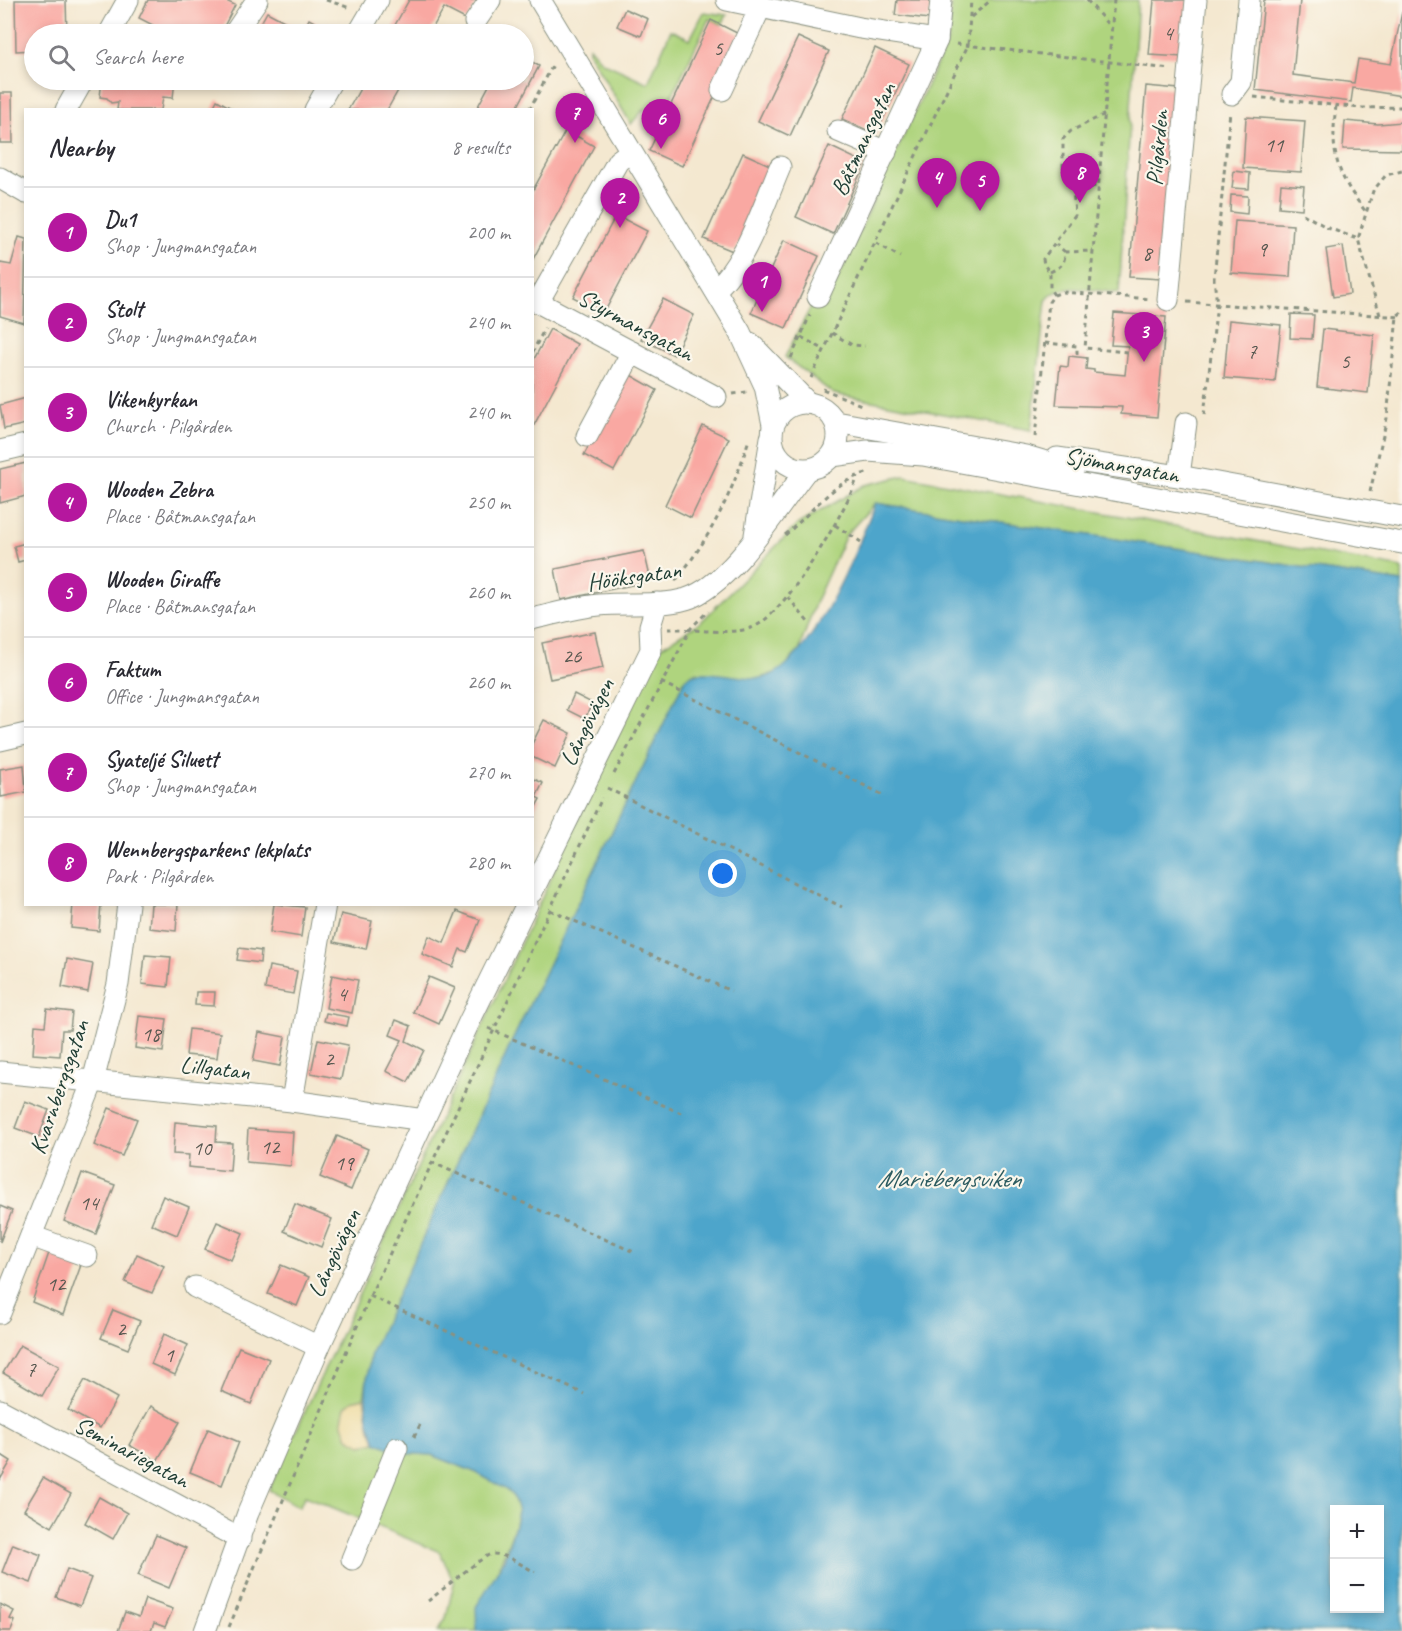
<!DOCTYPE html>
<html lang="en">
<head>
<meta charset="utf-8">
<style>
	body { margin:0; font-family:Caveat,sans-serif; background:#f2f2f3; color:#2b2b33 }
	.controls { position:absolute; right:18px; bottom:18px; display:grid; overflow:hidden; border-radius:0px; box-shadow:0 3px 9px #0003 }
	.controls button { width:54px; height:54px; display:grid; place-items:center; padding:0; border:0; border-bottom:2px solid #e1e1e2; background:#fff; color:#2b2b33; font:30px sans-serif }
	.you { position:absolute; left:723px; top:874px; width:21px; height:21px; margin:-15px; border:4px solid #fff; border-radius:50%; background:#1a73e8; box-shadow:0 0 0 9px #1a73e833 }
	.badge { display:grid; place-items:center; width:39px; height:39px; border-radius:50%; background:#b5179e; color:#fff; font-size:20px; font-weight:700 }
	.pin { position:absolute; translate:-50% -50px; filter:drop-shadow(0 2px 3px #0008) }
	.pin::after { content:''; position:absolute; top:32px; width:21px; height:18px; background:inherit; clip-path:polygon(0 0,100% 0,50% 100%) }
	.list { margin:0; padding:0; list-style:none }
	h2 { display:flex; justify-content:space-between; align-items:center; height:78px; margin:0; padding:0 24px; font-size:26px }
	h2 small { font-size:20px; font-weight:400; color:#7c7c81 }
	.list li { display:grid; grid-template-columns:39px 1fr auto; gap:18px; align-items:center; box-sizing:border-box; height:90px; padding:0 24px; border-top:2px solid #e1e1e2 }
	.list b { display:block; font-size:22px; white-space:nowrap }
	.list p { margin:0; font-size:20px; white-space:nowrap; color:#7c7c81 }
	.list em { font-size:20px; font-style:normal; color:#7c7c81 }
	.icon { flex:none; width:33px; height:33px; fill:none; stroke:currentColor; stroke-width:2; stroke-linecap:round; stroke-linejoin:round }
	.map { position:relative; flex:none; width:1402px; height:1631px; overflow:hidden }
	.search { position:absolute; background:#fff; box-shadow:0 3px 9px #0003; left:24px; top:24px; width:510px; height:66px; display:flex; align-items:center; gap:15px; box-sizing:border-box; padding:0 21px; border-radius:33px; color:#7c7c81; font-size:22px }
	.panel { position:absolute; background:#fff; box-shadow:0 3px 9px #0003; left:24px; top:108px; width:510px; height:798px; border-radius:0px }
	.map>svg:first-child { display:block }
	.green { fill:#afd47e; stroke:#678859; stroke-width:1.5 }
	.sand { fill:#eeda9e; stroke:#868c69; stroke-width:1.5 }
	.water { fill:#4ea5cb; stroke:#367180; stroke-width:1.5; fill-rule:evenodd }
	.building { fill:#f9a8a2 }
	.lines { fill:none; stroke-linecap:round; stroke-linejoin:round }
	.minor-casing { stroke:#8a9282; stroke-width:23 }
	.path { stroke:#8a9282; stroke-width:3; stroke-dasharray:4.5 4.5; stroke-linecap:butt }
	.minor { stroke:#fff; stroke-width:21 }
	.labels { text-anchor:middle; stroke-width:4.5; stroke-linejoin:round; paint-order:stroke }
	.number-label { font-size:21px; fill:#565850 }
	.street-label { font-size:24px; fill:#1f3d34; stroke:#fbf7ec }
	.water-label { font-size:26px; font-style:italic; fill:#2d5c61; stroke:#fbf7ec }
</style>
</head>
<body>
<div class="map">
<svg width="1402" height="1631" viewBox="0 0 1402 1631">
	<rect width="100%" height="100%" fill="#fbf7ec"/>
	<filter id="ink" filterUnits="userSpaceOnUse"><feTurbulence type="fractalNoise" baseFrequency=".0167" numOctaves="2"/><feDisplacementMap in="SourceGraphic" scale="12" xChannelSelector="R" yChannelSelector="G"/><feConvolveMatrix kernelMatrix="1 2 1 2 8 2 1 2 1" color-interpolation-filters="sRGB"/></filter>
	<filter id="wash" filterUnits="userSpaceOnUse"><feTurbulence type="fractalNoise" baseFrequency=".008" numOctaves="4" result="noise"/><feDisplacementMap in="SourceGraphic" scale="24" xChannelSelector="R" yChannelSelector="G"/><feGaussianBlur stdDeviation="1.35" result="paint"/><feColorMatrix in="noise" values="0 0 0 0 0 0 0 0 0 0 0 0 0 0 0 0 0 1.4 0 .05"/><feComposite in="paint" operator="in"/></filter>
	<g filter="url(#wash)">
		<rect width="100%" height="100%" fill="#f4e8d0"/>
		<!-- green -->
		<g class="green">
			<path d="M 952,0 L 1138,0 L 1119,293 C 1097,291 1059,280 1046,301 L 1031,430 L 834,394 L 785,357 L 814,301 L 825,306 L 948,40 Z"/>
			<polygon points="704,12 727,15 722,24 709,19 663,114 644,109 631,124 589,53 589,47 602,62 648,83 671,30 690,39"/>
			<polygon points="904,476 1402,568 1402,582 875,503 846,535 816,601 799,650 782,670 758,679 694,672 685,679 513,1039 371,1353 364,1398 352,1401 361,1445 376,1442 401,1453 432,1455 477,1473 512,1492 518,1511 515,1525 477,1625 477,1631 438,1631 446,1618 454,1583 440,1552 305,1496 299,1507 269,1490 656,650 701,622 798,524 865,485"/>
		</g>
		<!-- sand -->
		<polygon class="sand" points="364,1398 370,1430 376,1442 361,1445 348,1438 342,1421 345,1407 352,1401"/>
		<!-- water -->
		<path class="water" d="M 875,503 L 1402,582 L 1402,1631 L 477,1631 L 476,1607 L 504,1560 L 515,1525 L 518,1511 L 512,1493 L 477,1473 L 432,1455 L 401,1453 L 376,1442 C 362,1413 365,1385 371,1353 L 513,1039 L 685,679 C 698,665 741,680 760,678 C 808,674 860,543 875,503 ZM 1334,1510 L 1380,1510 L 1380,1608 L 1334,1608 Z"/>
		<g id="blocks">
			<!-- building -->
			<g class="building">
				<polygon points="15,0 66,0 67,34 34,34 34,50 16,51"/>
				<polygon points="148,0 224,0 235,5 220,34 170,34 139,18"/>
				<polygon points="409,0 478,0 467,20 444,8 429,34 390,34"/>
				<polygon points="897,0 931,0 929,19 895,15"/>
				<polygon points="1154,0 1188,0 1183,57 1149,55"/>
				<polygon points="1264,0 1300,0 1293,75 1354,83 1358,59 1391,64 1402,12 1402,96 1353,88 1351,102 1255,90"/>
				<polygon points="625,9 648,19 641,36 617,26"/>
				<polygon points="267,12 303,31 309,19 327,29 324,34 261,34 256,32"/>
				<polygon points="711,20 743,36 682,166 649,151"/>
				<polygon points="798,37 829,51 790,136 758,121"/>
				<polygon points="875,48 909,64 876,134 842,119"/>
				<polygon points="524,57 539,66 516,110 476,110 492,80 524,80"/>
				<polygon points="102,80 175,80 173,98 163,97 161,110 117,110 118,102 111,103 107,98 100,97"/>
				<polygon points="365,80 404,80 387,110 348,110"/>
				<polygon points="1146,86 1179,89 1161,279 1129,277"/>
				<polygon points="0,93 12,93 13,143 0,143"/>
				<polygon points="217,100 235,110 212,110"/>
				<polygon points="1246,117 1305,121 1301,172 1243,168"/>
				<polygon points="1345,121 1378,124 1402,122 1402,150 1343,149"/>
				<polygon points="566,130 594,146 532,261 532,192"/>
				<polygon points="829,146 865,163 833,234 796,217"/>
				<polygon points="743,153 774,167 735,252 704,239"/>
				<polygon points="1234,171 1250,173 1249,189 1232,188"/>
				<polygon points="1281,184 1304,186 1302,209 1279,207"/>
				<polygon points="1231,195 1248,196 1247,214 1230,212"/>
				<polygon points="616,215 647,231 604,313 573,297"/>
				<polygon points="1235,221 1293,225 1290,277 1231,273"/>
				<polygon points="19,237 26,239 24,323 0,316 0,263 11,265"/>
				<polygon points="784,240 819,256 786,328 751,313"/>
				<polygon points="1343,246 1350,294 1333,297 1326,249"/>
				<polygon points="663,299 694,315 674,355 641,339"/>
				<polygon points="1114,313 1166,317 1157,417 1121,414 1122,407 1056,405 1060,366 1068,367 1069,356 1087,358 1086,369 1094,370 1094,372 1125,375 1128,346 1111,345"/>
				<polygon points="1291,314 1314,315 1312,339 1290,338"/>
				<polygon points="1229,320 1281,325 1275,382 1224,378"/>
				<polygon points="550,329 577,344 532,429 532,363"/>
				<polygon points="1323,329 1374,335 1368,393 1317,387"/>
				<polygon points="627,373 657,390 614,471 584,455"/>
				<polygon points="26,398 26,424 4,429 0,405"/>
				<polygon points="703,426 729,438 691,518 665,505"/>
				<polygon points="26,463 26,496 0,503 0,469"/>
				<polygon points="26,543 26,560 18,562 14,546"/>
				<polygon points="644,551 651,581 561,600 555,569"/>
				<polygon points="595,632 603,668 550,679 542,643"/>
				<polygon points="574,694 592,703 585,719 567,710"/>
				<polygon points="544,720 571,733 555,768 532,757 532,744"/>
				<polygon points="24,765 26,792 1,797 0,769"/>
				<polygon points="532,778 543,783 536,797 540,799 532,814"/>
				<polygon points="73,904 101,904 99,931 71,928"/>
				<polygon points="151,904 178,904 176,931 149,928"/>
				<polygon points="274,904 305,907 301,937 270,932"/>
				<polygon points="457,911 480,920 467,952 460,949 453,967 422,954 429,936 444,943"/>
				<polygon points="341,914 372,921 366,949 334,942"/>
				<polygon points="239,948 261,951 260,963 237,960"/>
				<polygon points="145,955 171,957 168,987 142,984"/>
				<polygon points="67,959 93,964 88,992 62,987"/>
				<polygon points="269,966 297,971 293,994 265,989"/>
				<polygon points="332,975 358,980 352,1013 326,1008"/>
				<polygon points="429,977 455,988 439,1024 413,1012"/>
				<polygon points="196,992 215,992 214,1006 195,1005"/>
				<polygon points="47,1009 72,1012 70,1030 62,1030 60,1056 33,1054 35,1025 45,1026"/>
				<polygon points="326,1013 349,1017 347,1026 324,1021"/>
				<polygon points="139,1016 167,1019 163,1052 135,1048"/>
				<polygon points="396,1020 411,1026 406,1041 424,1050 408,1082 386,1071 402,1040 390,1035"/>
				<polygon points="189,1029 220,1033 217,1058 186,1055"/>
				<polygon points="259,1032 285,1037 280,1066 253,1061"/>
				<polygon points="318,1039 348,1045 341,1079 311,1073"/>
				<polygon points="25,1101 49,1110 39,1137 15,1128"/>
				<polygon points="109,1108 137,1119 122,1156 94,1145"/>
				<polygon points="175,1122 217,1126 216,1142 232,1143 230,1171 188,1167 189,1155 173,1154"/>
				<polygon points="248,1129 293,1132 291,1166 246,1162"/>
				<polygon points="337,1136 368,1149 351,1190 320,1177"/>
				<polygon points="82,1173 115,1185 96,1234 64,1221"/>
				<polygon points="163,1196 189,1207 177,1235 151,1224"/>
				<polygon points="295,1204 332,1219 321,1247 284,1231"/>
				<polygon points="0,1206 12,1211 0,1242"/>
				<polygon points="217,1222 243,1233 231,1260 205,1249"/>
				<polygon points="49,1253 81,1265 63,1315 32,1302"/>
				<polygon points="137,1254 164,1266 152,1293 125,1282"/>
				<polygon points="281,1265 309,1277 297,1306 268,1294"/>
				<polygon points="113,1310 140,1321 128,1349 101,1338"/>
				<polygon points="164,1334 188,1345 175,1375 151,1364"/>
				<polygon points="20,1345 59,1366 42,1396 3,1373"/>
				<polygon points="239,1347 269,1359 251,1404 221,1391"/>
				<polygon points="85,1380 117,1398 100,1428 68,1410"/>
				<polygon points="151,1406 180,1422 157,1461 129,1445"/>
				<polygon points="208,1429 239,1442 222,1485 190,1472"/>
				<polygon points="0,1454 11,1461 0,1480"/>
				<polygon points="43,1478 71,1494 52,1527 24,1510"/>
				<polygon points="99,1497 127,1513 113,1539 85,1523"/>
				<polygon points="156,1535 186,1548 169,1588 138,1575"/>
				<polygon points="13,1544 41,1555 31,1583 2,1572"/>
				<polygon points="67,1569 91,1578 80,1606 56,1597"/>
				<polygon points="145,1599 173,1609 165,1627 154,1623 151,1631 118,1631 125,1612 139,1617"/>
				<polygon points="0,1604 14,1611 10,1619 15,1621 11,1631 0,1631"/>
			</g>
		</g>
	</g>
	<g filter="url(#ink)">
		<use href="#blocks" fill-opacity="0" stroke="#8a9282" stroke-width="1.5"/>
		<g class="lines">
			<defs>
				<g id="minor">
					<polyline points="540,0 740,332 765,386 773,425"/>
					<polyline points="727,0 860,28 937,40"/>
					<polyline points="475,22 490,0"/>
					<polyline points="109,34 128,0"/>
					<polyline points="234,34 257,0"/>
					<polyline points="358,34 378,0"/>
					<polyline points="722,90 760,8"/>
					<polyline points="1232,94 1241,82 1249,0"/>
					<polyline points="66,110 83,80"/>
					<polyline points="315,110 332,80"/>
					<polyline points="838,131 886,152"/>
					<polyline points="0,178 26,193"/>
					<path d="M 715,290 C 746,263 764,204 780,167"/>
					<polyline points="818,297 937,40 941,0"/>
					<polyline points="532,299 716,397"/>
					<polyline points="1168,300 1196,0"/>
					<polyline points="538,302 618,161 630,152"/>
					<polyline points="750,343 808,403"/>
					<circle cx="805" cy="436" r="33"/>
					<polyline points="836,422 1026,456 1073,470"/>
					<polyline points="587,436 632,352"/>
					<polyline points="0,451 26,445"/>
					<polyline points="832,456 868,451 923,455 1402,543"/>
					<polyline points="1057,458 1179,476 1402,517"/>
					<polyline points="1179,476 1186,423"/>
					<polyline points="755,535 771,438"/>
					<path d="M 532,619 C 554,614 577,607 599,605 C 628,602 658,607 686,599 C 731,585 777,508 806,471"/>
					<polyline points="0,740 26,734"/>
					<polyline points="532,892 651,650 650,626 657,603"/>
					<polyline points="0,1072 292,1101 424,1120"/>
					<polyline points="292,1101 325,904"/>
					<polyline points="31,1236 87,1256"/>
					<polyline points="195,1287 319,1347"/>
					<polyline points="0,1313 93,1081 118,984 128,904"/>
					<polyline points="0,1410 240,1539"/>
					<polyline points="352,1559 397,1448"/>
					<polyline points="205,1631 248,1513 319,1347 470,1020 527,904"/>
				</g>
			</defs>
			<!-- minor casing -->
			<use href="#minor" class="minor-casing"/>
			<!-- path -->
			<g class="path">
				<polyline points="326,0 350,8"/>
				<polyline points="1087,0 1111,28"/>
				<polyline points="1114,0 1085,348 1127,352"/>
				<polyline points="971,17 991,0"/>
				<polyline points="956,44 1170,69"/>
				<polyline points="1254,97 1362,108 1402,107"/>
				<path d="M 1336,106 C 1330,153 1336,174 1366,212"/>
				<polyline points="529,110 554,63"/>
				<polyline points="1073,188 1098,186"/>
				<polyline points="1303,214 1328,228 1358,239"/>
				<polyline points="876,243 900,257"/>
				<polyline points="1065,252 1093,251"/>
				<path d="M 1050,272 C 1061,267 1065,264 1065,252 L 1056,244"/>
				<polyline points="1054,295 1050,289 1050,272 1044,265 1043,259 1075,215 1073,188 1063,167 1063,139 1071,131 1105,114"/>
				<polyline points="1187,302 1402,317"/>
				<polyline points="1380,315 1358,239 1373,191 1386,175 1402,171"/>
				<polyline points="832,333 852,345 865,346"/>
				<polyline points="801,337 823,349"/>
				<polyline points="1045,343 1077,346 1077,357"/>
				<polyline points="532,353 545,328"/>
				<polyline points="791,358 810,315"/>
				<polyline points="811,378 968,45 971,0"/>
				<polyline points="823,389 861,405"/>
				<polyline points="733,394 747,392"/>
				<polyline points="1204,415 1217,304 1214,279 1230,111"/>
				<polyline points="1035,437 1049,302 1054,295 1062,292 1151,299"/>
				<polyline points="1370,492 1387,418 1397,316 1402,312"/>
				<polyline points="835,525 861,542"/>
				<path d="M 785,535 C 813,512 832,481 870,472"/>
				<path d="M 675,581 C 710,539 734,490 749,439"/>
				<polyline points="788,597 808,622"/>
				<path d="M 668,629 C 695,628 724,636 751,628 C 784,618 847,509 858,476"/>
				<polyline points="661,682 883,795"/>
				<polyline points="614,774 691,628 708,611"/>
				<polyline points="607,788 842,907"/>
				<polyline points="550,910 731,991"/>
				<polyline points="488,1028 681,1113"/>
				<polyline points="431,1162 636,1253"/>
				<polyline points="370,1296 584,1394"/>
				<polyline points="414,1437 421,1423"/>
				<path d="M 428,1601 C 439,1593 484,1554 492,1554 C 505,1553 523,1566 535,1572"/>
				<polyline points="229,1627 370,1296 602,798"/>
			</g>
			<!-- minor -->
			<use href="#minor" class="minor"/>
		</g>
	</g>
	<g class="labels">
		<!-- number labels -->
		<g class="number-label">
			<text x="1168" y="40">4</text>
			<text x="718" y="55">5</text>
			<text x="1274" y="152">11</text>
			<text x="1262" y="256">9</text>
			<text x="1147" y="260">8</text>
			<text x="1252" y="358">7</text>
			<text x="1345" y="368">5</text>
			<text x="572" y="663">26</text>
			<text x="342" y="1001">4</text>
			<text x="151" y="1041">18</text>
			<text x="329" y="1066">2</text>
			<text x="270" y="1154">12</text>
			<text x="202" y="1155">10</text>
			<text x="344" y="1170">19</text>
			<text x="89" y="1210">14</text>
			<text x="56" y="1291">12</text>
			<text x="121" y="1336">2</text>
			<text x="169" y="1362">1</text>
			<text x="31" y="1376">7</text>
		</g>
		<!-- street labels -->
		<g class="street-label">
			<text transform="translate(863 139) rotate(-65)" y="8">Båtmansgatan</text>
			<text transform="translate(1157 148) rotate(-85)" y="8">Pilgården</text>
			<text transform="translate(636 325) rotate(28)" y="8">Styrmansgatan</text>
			<text transform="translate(1122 465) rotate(10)" y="8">Sjömansgatan</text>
			<text transform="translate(634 576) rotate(-8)" y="8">Hööksgatan</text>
			<text transform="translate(587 722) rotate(-64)" y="8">Långövägen</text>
			<text transform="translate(215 1068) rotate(6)" y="8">Lillgatan</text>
			<text transform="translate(59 1087) rotate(-71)" y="8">Kvarnbergsgatan</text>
			<text transform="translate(334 1253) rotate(-65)" y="8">Långövägen</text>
			<text transform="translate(132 1452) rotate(28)" y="8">Seminariegatan</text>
		</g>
		<!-- water labels -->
		<g class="water-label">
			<text x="949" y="1187">Mariebergsviken</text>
		</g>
	</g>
</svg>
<div class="controls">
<button>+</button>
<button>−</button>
</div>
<div class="you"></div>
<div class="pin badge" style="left:762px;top:312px">1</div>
<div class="pin badge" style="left:620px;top:228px">2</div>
<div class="pin badge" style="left:1144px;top:362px">3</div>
<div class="pin badge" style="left:937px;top:208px">4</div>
<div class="pin badge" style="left:980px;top:211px">5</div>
<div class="pin badge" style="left:661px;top:149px">6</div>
<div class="pin badge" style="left:575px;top:143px">7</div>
<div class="pin badge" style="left:1080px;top:203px">8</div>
<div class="search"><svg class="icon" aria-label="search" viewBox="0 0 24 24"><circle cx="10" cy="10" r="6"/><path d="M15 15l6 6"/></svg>Search here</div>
<section class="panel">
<h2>Nearby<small>8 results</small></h2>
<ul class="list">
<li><span class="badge">1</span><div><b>Du1</b><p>Shop · Jungmansgatan</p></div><em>200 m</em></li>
<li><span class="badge">2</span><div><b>Stolt</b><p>Shop · Jungmansgatan</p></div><em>240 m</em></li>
<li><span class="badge">3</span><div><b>Vikenkyrkan</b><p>Church · Pilgården</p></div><em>240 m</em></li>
<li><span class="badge">4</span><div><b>Wooden Zebra</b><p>Place · Båtmansgatan</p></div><em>250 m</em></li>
<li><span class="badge">5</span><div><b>Wooden Giraffe</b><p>Place · Båtmansgatan</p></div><em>260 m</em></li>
<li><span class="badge">6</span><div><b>Faktum</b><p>Office · Jungmansgatan</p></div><em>260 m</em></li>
<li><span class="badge">7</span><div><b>Syateljé Siluett</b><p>Shop · Jungmansgatan</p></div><em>270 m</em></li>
<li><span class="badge">8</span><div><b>Wennbergsparkens lekplats</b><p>Park · Pilgården</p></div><em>280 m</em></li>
</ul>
</section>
</div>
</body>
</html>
